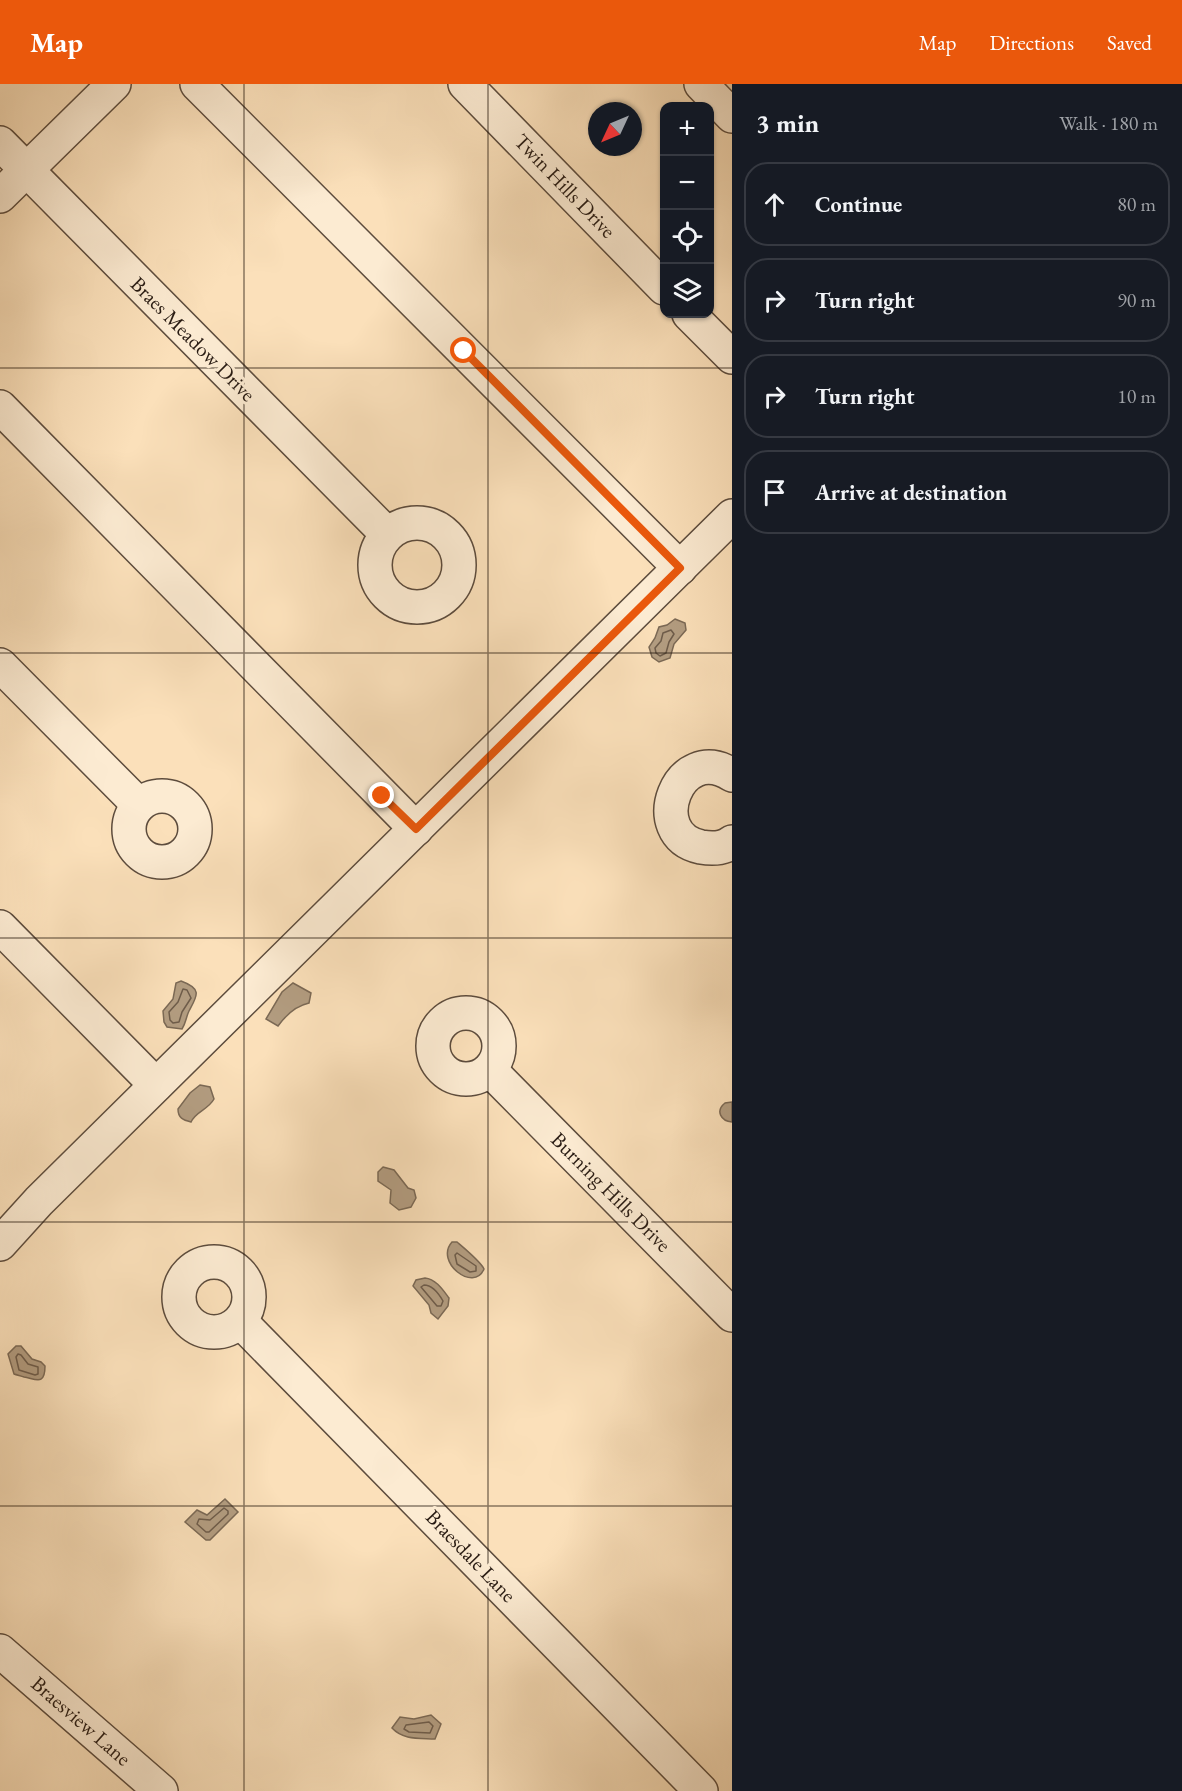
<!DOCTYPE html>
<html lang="en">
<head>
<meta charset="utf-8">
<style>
	body { margin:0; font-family:"EB Garamond",serif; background:#20242c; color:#f1f3f6 }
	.controls { position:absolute; right:18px; top:18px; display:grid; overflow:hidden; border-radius:12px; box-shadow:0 2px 4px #0004 }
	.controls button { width:54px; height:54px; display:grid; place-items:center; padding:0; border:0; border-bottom:2px solid #363941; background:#171b24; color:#f1f3f6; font:30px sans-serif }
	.compass { position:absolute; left:588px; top:18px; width:54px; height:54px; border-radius:50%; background:#171b24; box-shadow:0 2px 4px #0004; rotate:226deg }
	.stop { position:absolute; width:18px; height:18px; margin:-14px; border:4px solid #ea580c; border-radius:50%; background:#fff }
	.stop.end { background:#ea580c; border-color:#fff; box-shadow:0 2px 6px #0008 }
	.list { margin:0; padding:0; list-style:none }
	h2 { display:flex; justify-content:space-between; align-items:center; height:78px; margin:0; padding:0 24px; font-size:26px }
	h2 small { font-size:20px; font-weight:400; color:#9ea1a6 }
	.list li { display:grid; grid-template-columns:39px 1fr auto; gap:18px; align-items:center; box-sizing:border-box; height:84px; margin:0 12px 12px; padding:0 12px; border:2px solid #363941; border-radius:24px }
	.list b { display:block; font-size:22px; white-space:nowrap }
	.list em { font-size:20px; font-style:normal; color:#9ea1a6 }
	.icon { flex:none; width:33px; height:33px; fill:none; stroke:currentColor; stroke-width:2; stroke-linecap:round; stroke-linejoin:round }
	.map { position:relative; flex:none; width:732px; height:1707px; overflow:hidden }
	header { display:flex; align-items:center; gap:36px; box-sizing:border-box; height:84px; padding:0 30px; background:#ea580c; color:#fff }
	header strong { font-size:28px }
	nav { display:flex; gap:33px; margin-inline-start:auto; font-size:21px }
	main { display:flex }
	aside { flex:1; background:#171b24 }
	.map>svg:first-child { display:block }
	.water { fill:#b39d81; stroke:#7b6955; stroke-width:1.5 }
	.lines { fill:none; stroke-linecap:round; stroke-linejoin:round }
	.shore { stroke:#6e5c4a; stroke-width:1.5 }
	.minor-casing { stroke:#5d4c3d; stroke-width:36 }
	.minor { stroke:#fcebd2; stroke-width:33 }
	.route { stroke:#ea580c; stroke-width:8 }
	.grid { fill:none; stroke:#281b13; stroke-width:1.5; stroke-opacity:0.55 }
	.labels { text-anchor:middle; stroke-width:6; stroke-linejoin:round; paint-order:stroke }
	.street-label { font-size:21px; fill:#281b13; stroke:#fcebd2 }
</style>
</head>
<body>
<header>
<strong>Map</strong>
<nav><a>Map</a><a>Directions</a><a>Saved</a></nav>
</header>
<main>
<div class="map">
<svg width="732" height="1707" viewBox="0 0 732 1707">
	<rect width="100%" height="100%" fill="#fbe0ba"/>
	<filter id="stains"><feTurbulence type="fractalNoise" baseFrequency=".00333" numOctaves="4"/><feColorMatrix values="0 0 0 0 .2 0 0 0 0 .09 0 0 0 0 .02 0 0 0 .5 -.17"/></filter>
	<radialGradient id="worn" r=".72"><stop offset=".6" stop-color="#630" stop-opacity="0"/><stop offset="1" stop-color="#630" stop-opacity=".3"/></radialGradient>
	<!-- water -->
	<g class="water">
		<polygon points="675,535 685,539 686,546 674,560 670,574 659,578 652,573 649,563 655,554 659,543 667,541"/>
		<path d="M 181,897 C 203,905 197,912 189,927 C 186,933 186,939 182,945 L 167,943 L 164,938 L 163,927 L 173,915 L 176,899 Z"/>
		<path d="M 293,899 L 311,909 L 309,919 C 295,922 286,931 278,942 L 266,935 L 282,908 Z"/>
		<path d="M 200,1001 L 210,1003 L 214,1015 C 208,1026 196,1027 191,1038 C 183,1036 178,1034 178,1025 L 190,1009 Z"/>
		<path d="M 732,1018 L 732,1038 C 721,1037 715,1027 725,1019 Z"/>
		<polygon points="383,1083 394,1086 408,1104 414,1106 416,1114 411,1123 399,1126 390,1119 391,1106 378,1097 378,1088"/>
		<path d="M 452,1158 L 457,1158 C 464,1164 481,1178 484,1185 C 474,1209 434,1178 452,1158 Z"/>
		<path d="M 425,1194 C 436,1195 443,1206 449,1214 L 448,1222 L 438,1235 L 431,1229 L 429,1221 L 413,1202 L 416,1196 Z"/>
		<path d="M 16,1262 L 21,1262 L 32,1275 L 41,1278 L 45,1282 C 45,1302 36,1295 24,1293 C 21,1292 17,1291 14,1290 L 8,1270 Z"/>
		<polygon points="225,1415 238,1428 210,1456 206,1456 185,1438 197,1426 207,1431"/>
		<path d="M 431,1631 L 441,1640 L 435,1655 C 419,1654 403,1656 392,1644 L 400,1633 L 414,1635 Z"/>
	</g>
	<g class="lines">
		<!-- shore -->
		<g class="shore">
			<polygon points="671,546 674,550 669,558 666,569 660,572 656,569 655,564 661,557 663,549"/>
			<polygon points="183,905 187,906 191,914 182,928 179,938 173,939 170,936 169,928 178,918"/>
			<polygon points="457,1169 476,1182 476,1187 470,1188 457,1180 455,1171"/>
			<path d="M 424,1201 C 433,1201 439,1210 443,1217 L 441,1222 L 437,1222 L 421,1203 Z"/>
			<polygon points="18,1270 21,1271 28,1280 38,1283 38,1290 35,1291 19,1286 16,1273"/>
			<polygon points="224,1424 228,1427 228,1430 209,1448 206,1448 197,1440 199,1435 210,1436"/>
			<polygon points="429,1638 433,1642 430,1649 409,1648 404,1645 406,1641"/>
		</g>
		<defs>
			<g id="minor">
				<polyline points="197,0 680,484"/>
				<polyline points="465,0 664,204"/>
				<polyline points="701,0 732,32"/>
				<polyline points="0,59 387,450"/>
				<polyline points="0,112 114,0"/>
				<polyline points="689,230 732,273"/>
				<polyline points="0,323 416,745"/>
				<circle cx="417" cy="481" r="42"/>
				<polyline points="0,581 139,721"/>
				<path d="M 732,691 C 678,656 643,751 701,763 C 712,765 723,765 732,758"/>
				<circle cx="162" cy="745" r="33"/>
				<polyline points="0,843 156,1001"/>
				<circle cx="466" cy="962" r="33"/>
				<polyline points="490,986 732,1231"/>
				<polyline points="0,1160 39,1117 732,432"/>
				<circle cx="214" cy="1213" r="35"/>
				<polyline points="240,1237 701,1707"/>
				<polyline points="0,1567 161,1707"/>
			</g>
		</defs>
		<!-- minor casing -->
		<use href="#minor" class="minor-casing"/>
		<!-- minor -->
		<use href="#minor" class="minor"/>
	</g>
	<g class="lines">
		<!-- route -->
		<polyline class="route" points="382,712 416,745 680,484 464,267"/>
	</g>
	<!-- grid -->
	<path class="grid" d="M 244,0 L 244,1707M 488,0 L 488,1707M 0,284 L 732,284M 0,569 L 732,569M 0,854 L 732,854M 0,1138 L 732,1138M 0,1422 L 732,1422"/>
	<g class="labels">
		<!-- street labels -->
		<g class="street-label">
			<text transform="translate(565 102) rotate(46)" y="7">Twin Hills Drive</text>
			<text transform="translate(193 255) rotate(45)" y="7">Braes Meadow Drive</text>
			<text transform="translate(611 1108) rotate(45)" y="7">Burning Hills Drive</text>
			<text transform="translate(471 1472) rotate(46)" y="7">Braesdale Lane</text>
			<text transform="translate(81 1637) rotate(41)" y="7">Braesview Lane</text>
		</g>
	</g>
	<rect width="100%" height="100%" filter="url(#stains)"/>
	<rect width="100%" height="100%" fill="url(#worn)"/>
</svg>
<div class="controls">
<button>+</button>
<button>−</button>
<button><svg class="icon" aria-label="locate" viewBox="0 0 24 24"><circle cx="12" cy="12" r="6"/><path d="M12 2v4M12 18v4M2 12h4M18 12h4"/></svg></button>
<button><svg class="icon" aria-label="layers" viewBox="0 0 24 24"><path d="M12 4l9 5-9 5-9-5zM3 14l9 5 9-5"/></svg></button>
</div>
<svg class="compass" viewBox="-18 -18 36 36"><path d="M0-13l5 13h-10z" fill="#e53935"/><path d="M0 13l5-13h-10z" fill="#9ea1a6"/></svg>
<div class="stop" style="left:464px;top:267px"></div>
<div class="stop end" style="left:382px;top:712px"></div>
</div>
<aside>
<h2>3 min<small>Walk · 180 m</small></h2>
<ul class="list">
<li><svg class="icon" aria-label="ahead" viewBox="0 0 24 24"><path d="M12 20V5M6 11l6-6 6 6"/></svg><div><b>Continue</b></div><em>80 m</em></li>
<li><svg class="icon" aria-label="right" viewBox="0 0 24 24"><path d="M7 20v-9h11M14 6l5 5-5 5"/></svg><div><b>Turn right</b></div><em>90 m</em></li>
<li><svg class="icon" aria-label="right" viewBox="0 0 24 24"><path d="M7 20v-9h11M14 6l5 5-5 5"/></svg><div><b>Turn right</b></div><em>10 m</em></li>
<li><svg class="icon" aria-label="arrive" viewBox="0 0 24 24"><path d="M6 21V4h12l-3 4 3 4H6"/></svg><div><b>Arrive at destination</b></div></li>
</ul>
</aside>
</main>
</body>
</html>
